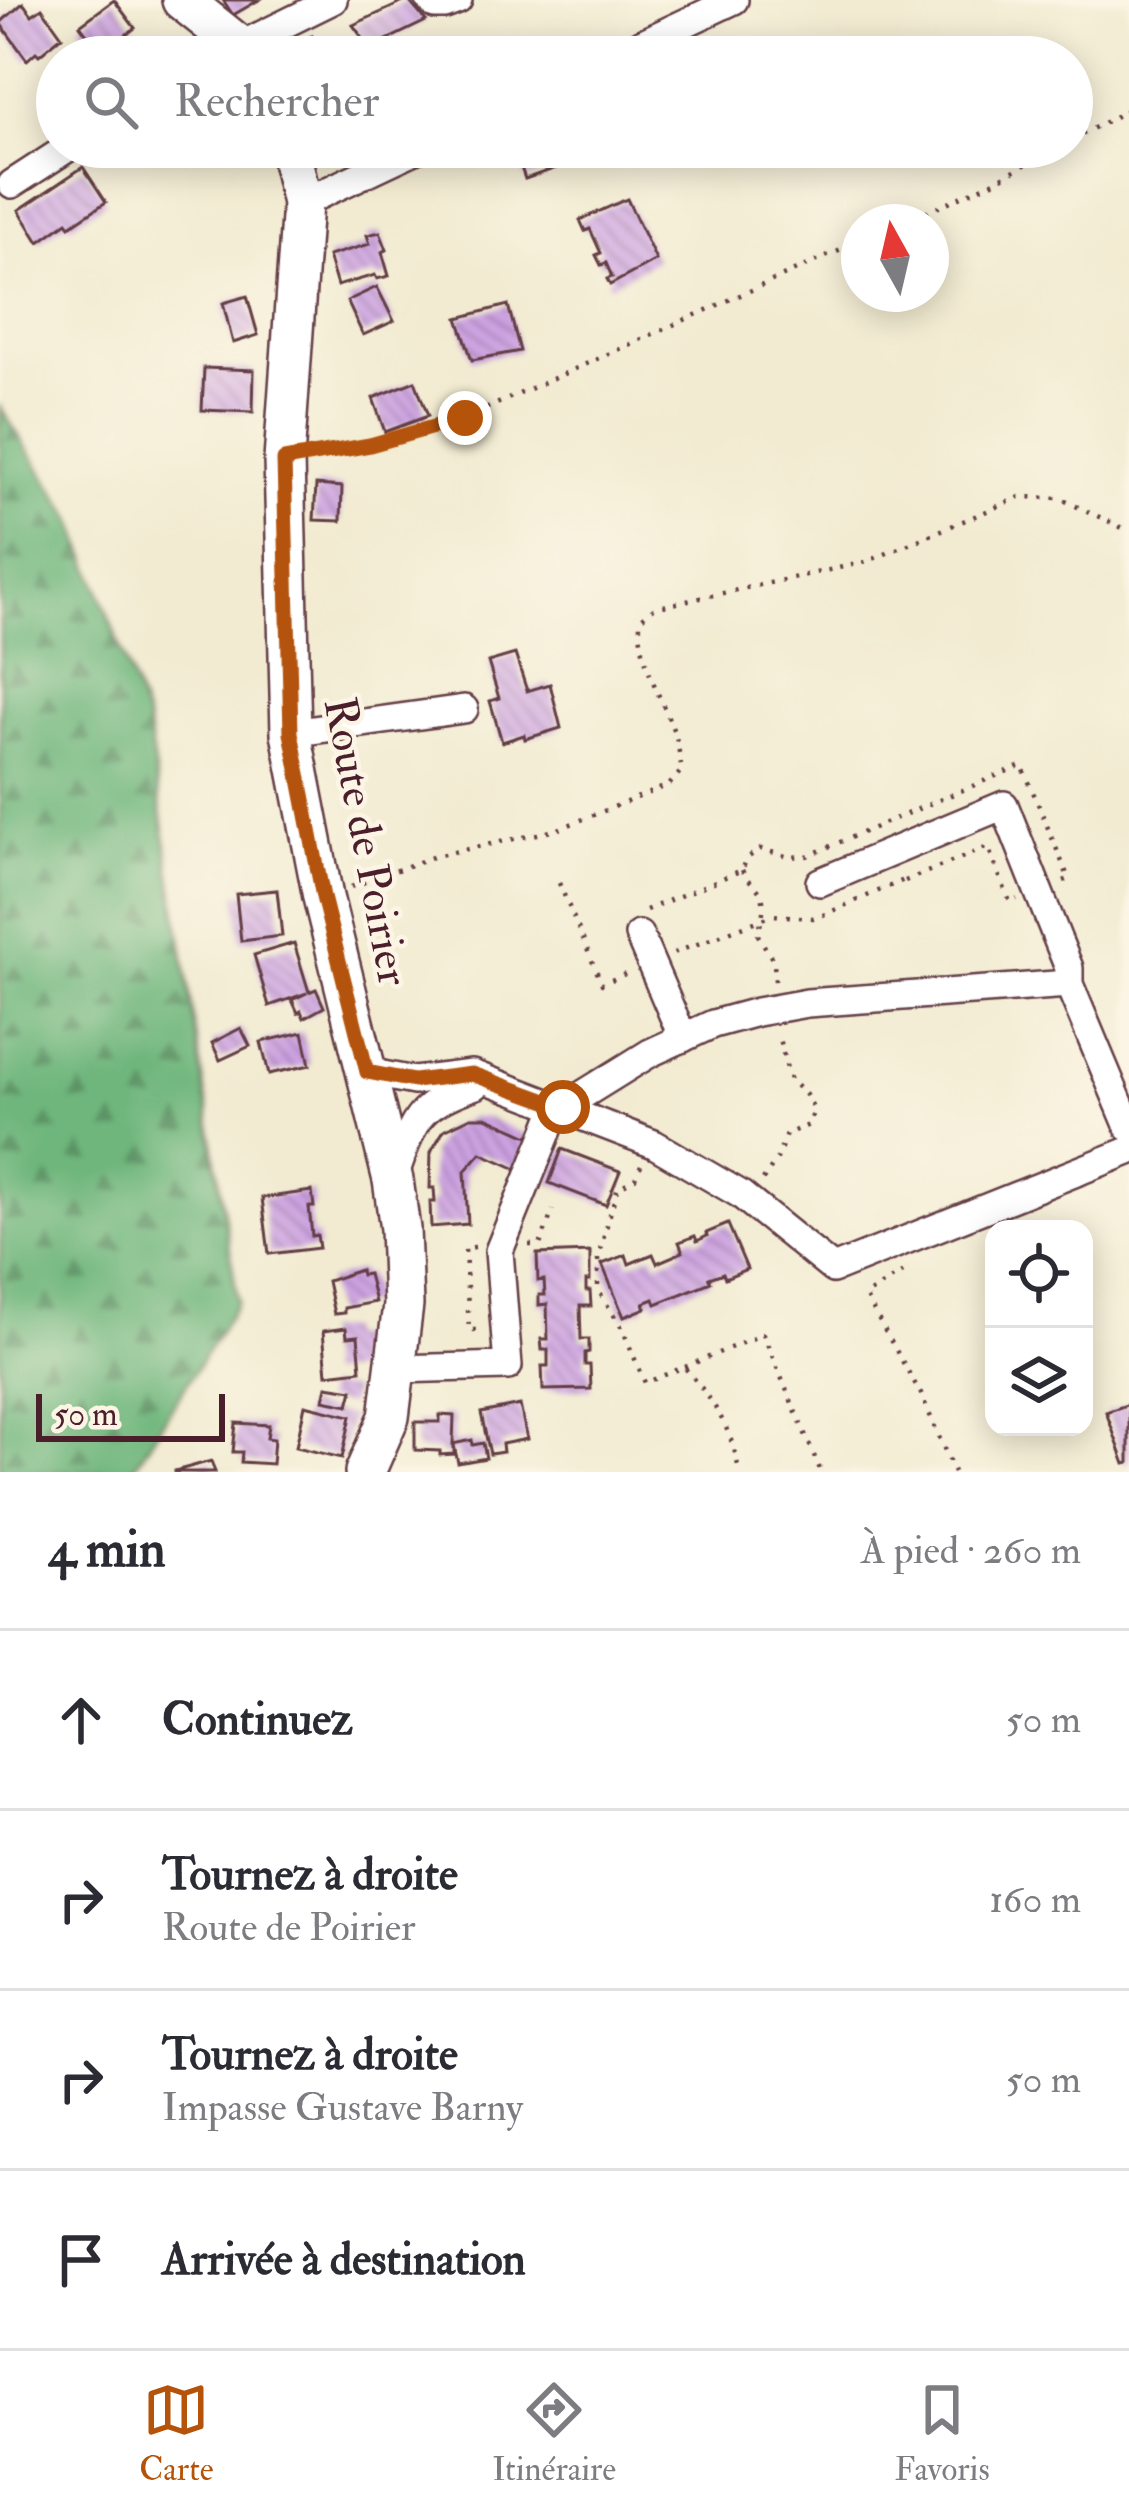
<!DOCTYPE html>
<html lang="fr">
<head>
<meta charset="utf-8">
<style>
	body { margin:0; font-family:"IM FELL Double Pica",serif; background:#f7f7f7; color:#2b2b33 }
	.controls { position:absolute; right:36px; bottom:36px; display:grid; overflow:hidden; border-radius:24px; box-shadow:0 6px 30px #0003 }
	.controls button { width:108px; height:108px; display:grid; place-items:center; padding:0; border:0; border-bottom:3px solid #e1e1e2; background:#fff; color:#2b2b33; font:60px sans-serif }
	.compass { position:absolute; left:841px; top:204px; width:108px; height:108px; border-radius:50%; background:#fff; box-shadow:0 6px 30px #0003; rotate:352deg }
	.scale { position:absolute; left:36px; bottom:30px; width:189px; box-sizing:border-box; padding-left:12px; border:6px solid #4a1f2b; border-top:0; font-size:33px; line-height:42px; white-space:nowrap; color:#4a1f2b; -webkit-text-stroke:9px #fcf5e5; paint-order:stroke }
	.stop { position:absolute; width:36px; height:36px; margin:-27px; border:9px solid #b45309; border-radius:50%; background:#fff }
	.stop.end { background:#b45309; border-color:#fff; box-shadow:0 3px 12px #0008 }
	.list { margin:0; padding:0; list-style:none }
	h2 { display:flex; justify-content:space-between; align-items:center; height:156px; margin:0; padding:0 48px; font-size:51px }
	h2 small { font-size:39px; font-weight:400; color:#7c7c81 }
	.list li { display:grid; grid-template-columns:78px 1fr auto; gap:36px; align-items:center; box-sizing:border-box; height:180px; padding:0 48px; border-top:3px solid #e1e1e2 }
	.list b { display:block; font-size:45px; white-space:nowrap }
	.list p { margin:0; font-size:39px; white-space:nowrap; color:#7c7c81 }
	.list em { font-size:39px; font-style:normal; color:#7c7c81 }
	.icon { flex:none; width:66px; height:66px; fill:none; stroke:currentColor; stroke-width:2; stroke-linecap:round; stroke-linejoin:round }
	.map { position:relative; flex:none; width:1129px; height:1472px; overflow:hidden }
	.search { position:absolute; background:#fff; box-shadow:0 6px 30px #0003; left:36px; right:36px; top:36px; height:132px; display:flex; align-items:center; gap:30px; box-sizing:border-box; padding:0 42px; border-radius:66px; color:#7c7c81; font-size:45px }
	.sheet { height:876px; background:#fff }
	nav { display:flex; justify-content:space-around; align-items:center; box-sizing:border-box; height:168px; border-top:3px solid #e1e1e2; background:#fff; font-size:33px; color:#7c7c81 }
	nav a { display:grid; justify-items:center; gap:6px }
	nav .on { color:#b45309 }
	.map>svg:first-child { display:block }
	.forest { fill:url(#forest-firs); stroke:#5c6a53; stroke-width:3 }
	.building { fill:url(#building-back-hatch) }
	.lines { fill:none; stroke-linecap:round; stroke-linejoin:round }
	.minor-casing { stroke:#633e44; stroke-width:32 }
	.secondary-casing { stroke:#633e44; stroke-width:44 }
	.path { stroke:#633e44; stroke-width:4.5; stroke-dasharray:3 9; stroke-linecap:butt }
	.minor { stroke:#fff; stroke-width:27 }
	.secondary { stroke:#fff; stroke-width:39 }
	.route { stroke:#b45309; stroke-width:15 }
	.labels { text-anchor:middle; stroke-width:9; stroke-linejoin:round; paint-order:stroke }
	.street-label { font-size:45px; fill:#4a1f2b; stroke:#fcf5e5 }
</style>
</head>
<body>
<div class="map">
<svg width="1129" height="1472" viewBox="0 0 1129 1472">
	<defs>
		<pattern id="forest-firs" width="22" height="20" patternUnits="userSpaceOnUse" patternTransform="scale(3)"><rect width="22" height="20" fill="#6eb67b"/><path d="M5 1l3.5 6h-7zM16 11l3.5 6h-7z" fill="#5c9365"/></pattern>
		<pattern id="building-back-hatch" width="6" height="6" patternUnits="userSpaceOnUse" patternTransform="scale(3)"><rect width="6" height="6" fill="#cca2e1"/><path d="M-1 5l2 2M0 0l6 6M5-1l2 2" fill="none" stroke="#a883b7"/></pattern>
	</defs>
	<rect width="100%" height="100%" fill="#fcf5e5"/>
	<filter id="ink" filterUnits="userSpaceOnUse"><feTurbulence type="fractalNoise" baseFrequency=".00833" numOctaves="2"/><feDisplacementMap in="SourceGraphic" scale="24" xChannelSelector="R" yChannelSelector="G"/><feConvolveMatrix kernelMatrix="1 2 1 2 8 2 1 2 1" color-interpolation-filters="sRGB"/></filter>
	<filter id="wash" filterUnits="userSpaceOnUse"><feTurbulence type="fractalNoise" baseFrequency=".004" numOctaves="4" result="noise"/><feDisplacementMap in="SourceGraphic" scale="48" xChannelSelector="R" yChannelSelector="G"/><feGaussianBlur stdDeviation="2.7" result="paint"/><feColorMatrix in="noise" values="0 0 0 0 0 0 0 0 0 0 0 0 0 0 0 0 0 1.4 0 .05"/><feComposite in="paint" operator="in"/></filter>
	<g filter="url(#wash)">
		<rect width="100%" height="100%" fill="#f2ebd1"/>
		<!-- forest -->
		<polygon class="forest" points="0,407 73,519 147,721 238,1302 136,1465 124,1472 0,1472"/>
		<g id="blocks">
			<!-- building -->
			<g class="building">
				<polygon points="114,0 135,28 97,57 63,57 89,37 80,25"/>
				<polygon points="223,0 259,0 233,15"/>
				<polygon points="408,0 426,21 370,48 353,25"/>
				<polygon points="23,3 32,15 42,8 62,36 39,55 36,52 27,60 0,23"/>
				<polygon points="312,36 323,57 266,57 282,50"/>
				<polygon points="514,147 568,147 573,162 525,179"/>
				<polygon points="882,147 922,147 924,151 889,165"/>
				<polygon points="83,167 106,202 70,226 67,222 39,242 19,210"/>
				<polygon points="627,199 656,260 610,285 607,279 612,277 606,263 601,265 596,255 601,253 590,229 585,231 580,220"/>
				<polygon points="380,232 387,250 382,252 389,276 377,279 375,275 337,286 328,256 370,244 367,235"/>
				<polygon points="377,287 394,321 363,335 347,301"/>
				<polygon points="247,296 258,335 233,343 223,303"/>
				<polygon points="508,305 520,351 472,360 458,318"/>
				<polygon points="204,368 254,370 253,412 202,410"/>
				<polygon points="415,381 428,416 385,432 373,398"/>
				<polygon points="316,485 342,487 341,521 314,520"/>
				<polygon points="515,654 527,691 550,684 561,728 525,739 524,735 502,742 490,701 499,698 488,662"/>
				<polygon points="277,890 282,936 241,941 236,894"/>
				<polygon points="294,943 309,992 316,989 324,1007 304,1018 301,1011 298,1013 292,1000 307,993 269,1006 254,955"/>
				<polygon points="241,1028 250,1046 220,1060 212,1043"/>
				<polygon points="303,1032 310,1065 269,1074 261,1042"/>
				<polygon points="471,1117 486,1117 531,1137 517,1169 481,1153 465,1171 468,1224 431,1227 430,1202 435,1202 434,1188 430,1188 431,1152 444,1130"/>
				<polygon points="562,1149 620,1171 606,1205 549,1183"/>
				<polygon points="312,1191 314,1207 309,1207 312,1236 317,1235 319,1248 269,1254 262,1198"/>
				<polygon points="728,1224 747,1269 725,1278 723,1273 709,1278 711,1282 656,1304 654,1299 644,1303 646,1308 624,1317 602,1264 626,1255 629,1264 653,1254 657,1263 683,1252 679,1242 695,1236 697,1241 707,1236 706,1233"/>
				<polygon points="590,1252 590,1281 586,1281 586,1291 590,1291 591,1306 580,1306 581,1339 589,1339 589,1352 585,1353 585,1365 590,1365 591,1389 543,1390 542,1366 548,1366 548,1350 542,1350 541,1339 548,1339 547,1304 539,1305 539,1295 545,1295 544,1280 538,1281 537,1254"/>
				<polygon points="360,1270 361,1275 368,1274 375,1302 344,1308 344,1313 334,1314 327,1281"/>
				<polygon points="346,1328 347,1337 358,1336 361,1370 327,1374 323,1331"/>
				<polygon points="327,1386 353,1390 349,1405 324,1400"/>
				<polygon points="1129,1404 1129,1463 1125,1464 1106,1412"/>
				<polygon points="305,1405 351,1416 342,1458 296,1447"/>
				<polygon points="520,1405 527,1439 502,1444 503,1452 490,1454 481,1413"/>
				<polygon points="440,1415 454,1416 453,1444 472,1440 473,1445 483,1443 486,1458 458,1463 454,1445 454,1454 440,1455 440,1451 415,1450 415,1422 440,1422"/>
				<polygon points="236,1423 269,1425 267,1438 274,1439 272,1464 241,1462 242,1452 233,1452"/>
				<polygon points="211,1461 215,1472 175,1472 175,1471"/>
			</g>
		</g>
	</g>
	<g filter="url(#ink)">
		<use href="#blocks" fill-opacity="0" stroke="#633e44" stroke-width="3"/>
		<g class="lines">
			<defs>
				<g id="minor">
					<polyline points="430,0 435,5 445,5 458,0"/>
					<polyline points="217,57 333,0"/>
					<polyline points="613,57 734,0"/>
					<polyline points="12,184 69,147"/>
					<polyline points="302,203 421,147"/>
					<polyline points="291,733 464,709"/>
					<polyline points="820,882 1004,805 1069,968 1069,984 1129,1127"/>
					<polyline points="639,935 683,1038"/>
					<polyline points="367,1072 414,1081 472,1074 654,1144 740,1194 833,1269 1129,1151"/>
					<path d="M 393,1180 C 414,1121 413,1106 476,1085"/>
					<polyline points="395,1369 508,1366 499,1251 552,1120 563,1107 650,1053 713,1024 757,1012 807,1003 1069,984"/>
				</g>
				<g id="secondary">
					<polyline points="182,0 241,47 247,57"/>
					<polyline points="289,147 302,203 284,460 291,733 323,897 393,1180 400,1229 403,1305 389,1417 365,1472"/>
				</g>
			</defs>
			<!-- minor casing -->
			<use href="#minor" class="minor-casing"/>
			<!-- secondary casing -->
			<use href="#secondary" class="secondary-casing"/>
			<!-- path -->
			<g class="path">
				<polyline points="1072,140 1129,109"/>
				<polyline points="904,222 991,183 1058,147"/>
				<polyline points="313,455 370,445 465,418 859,242"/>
				<path d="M 742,870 C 747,880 756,885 761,894 C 767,907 760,923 758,935 L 774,962 L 775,982"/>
				<polyline points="905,881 988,847 1010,902 1017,899"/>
				<polyline points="559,883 602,984 625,974"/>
				<path d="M 351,887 L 435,856 L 556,830 L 669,785 L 682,770 C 680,761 679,750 677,741 C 664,700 638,663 640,619 L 654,608 L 866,562 L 1020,497 L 1059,498 L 1129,531"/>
				<polyline points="646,910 742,870 747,858 761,849 789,857 807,856 1022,765 1069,879 1061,882"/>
				<polyline points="674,953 773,915 813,918 823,915 904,880"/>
				<path d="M 641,1165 L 635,1178 L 617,1189 L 598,1258 L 598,1290 L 622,1328 L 645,1383 L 684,1367 C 712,1398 733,1430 739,1472"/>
				<polyline points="763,1180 777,1159 786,1134 809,1125 814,1110 806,1095 790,1080 778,1035"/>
				<polyline points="529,1245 540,1245 553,1210"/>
				<polyline points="475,1247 465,1248 469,1330 479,1330"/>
				<polyline points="903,1272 865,1296 921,1394 954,1472"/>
				<polyline points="685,1367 763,1334 821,1472"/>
			</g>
			<!-- minor -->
			<use href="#minor" class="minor"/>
			<!-- secondary -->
			<use href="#secondary" class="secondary"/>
		</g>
	</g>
	<g class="lines" filter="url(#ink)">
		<!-- route -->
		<polyline class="route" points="465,418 370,445 284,460 291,733 323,897 367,1072 414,1081 472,1074 563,1107"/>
	</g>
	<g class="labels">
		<!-- street labels -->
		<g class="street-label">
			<text transform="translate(368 841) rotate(79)" y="16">Route de Poirier</text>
		</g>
	</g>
</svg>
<div class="controls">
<button><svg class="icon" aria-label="locate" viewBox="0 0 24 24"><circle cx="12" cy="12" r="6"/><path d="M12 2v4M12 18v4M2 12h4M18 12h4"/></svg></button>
<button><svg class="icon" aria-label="layers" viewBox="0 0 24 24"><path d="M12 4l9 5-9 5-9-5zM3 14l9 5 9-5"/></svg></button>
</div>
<svg class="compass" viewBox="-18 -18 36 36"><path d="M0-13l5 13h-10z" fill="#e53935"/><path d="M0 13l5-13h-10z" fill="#7c7c81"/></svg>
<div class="scale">50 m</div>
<div class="stop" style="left:563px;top:1107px"></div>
<div class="stop end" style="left:465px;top:418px"></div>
<div class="search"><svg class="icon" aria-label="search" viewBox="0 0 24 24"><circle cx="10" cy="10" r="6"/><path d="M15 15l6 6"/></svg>Rechercher</div>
</div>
<section class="sheet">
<h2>4 min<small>À pied · 260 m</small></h2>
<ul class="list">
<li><svg class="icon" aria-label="ahead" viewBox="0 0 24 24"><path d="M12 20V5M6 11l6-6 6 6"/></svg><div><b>Continuez</b></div><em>50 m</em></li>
<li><svg class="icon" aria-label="right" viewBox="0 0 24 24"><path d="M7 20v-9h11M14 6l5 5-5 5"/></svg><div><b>Tournez à droite</b><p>Route de Poirier</p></div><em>160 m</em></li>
<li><svg class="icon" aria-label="right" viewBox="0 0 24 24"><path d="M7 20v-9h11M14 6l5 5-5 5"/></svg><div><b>Tournez à droite</b><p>Impasse Gustave Barny</p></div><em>50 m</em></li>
<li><svg class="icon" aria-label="arrive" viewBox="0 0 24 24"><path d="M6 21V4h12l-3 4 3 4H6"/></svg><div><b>Arrivée à destination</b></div></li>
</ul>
</section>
<nav>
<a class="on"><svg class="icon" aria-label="map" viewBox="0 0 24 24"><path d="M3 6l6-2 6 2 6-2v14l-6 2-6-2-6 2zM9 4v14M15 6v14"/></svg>Carte</a>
<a><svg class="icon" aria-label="directions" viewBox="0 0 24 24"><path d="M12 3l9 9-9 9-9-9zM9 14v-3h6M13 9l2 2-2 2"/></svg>Itinéraire</a>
<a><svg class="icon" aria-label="saved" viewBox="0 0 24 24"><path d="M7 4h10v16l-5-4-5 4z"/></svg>Favoris</a>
</nav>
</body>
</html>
